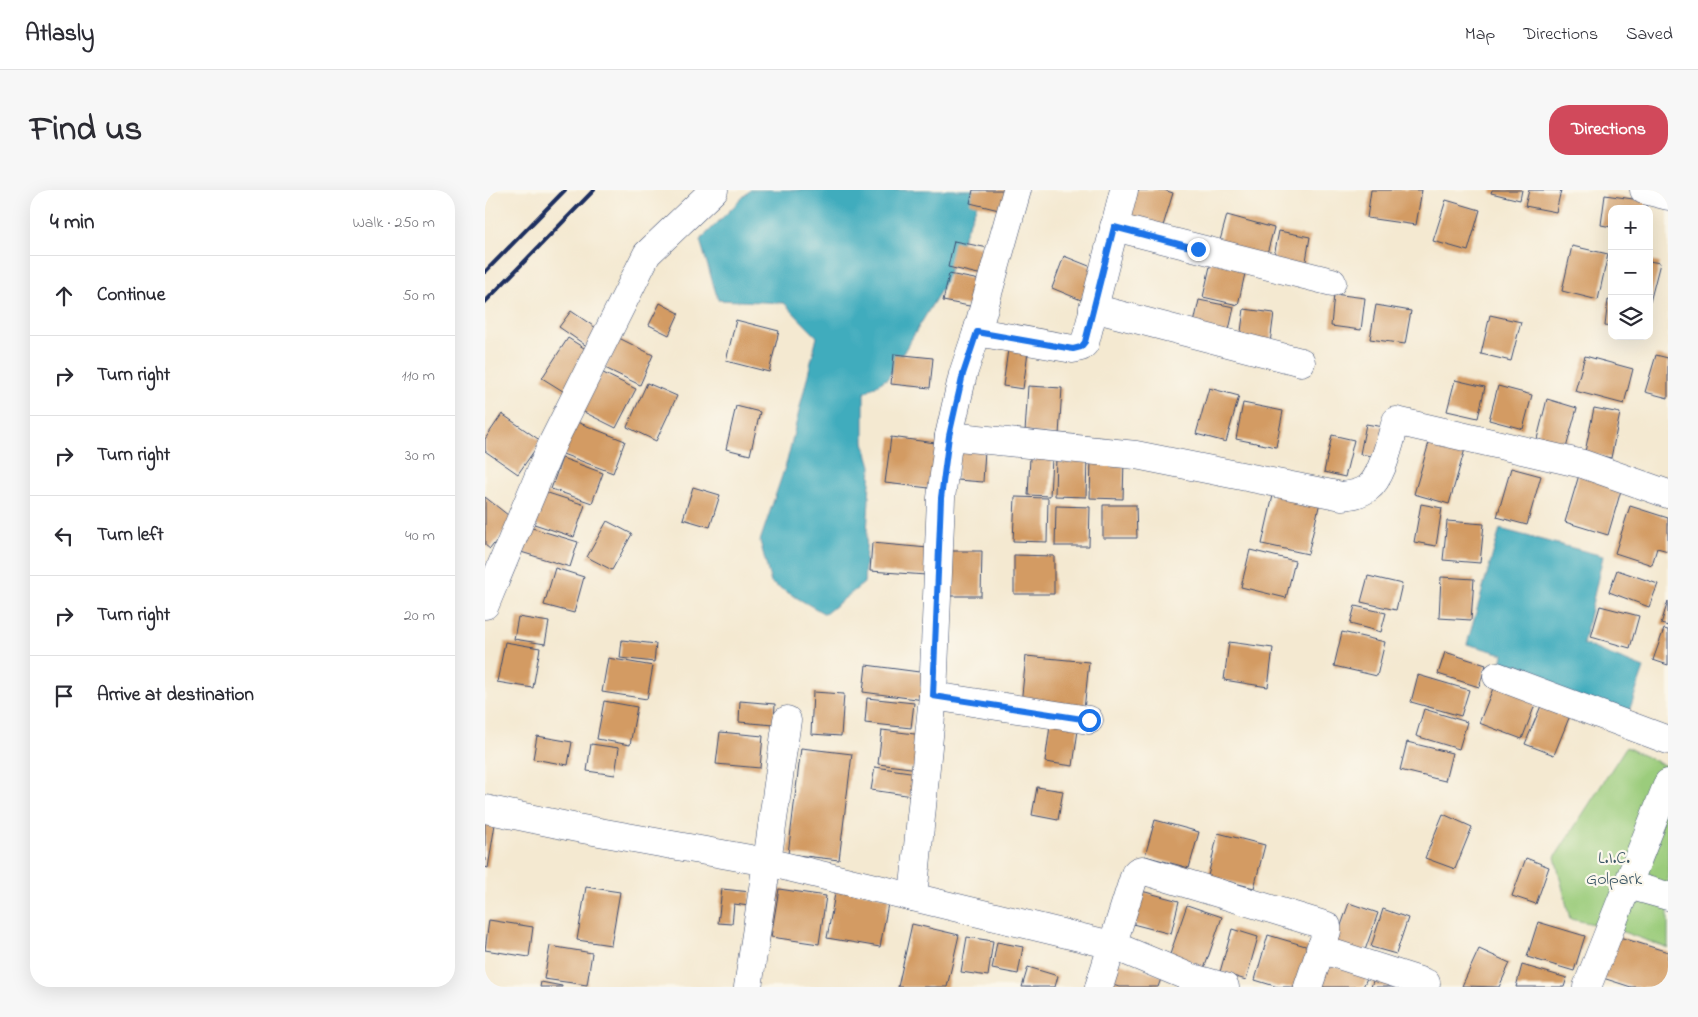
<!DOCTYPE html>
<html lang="en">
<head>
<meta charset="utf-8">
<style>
	body { margin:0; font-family:"Indie Flower",sans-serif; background:#f7f7f7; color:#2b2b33 }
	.controls { position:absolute; right:15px; top:15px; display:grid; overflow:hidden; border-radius:10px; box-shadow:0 5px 20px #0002 }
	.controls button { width:45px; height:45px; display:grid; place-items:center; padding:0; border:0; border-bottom:1px solid #e1e1e2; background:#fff; color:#2b2b33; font:25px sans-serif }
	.stop { position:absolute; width:15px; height:15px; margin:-11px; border:4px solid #1a73e8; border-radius:50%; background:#fff }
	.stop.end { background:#1a73e8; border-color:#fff; box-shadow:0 1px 5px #0008 }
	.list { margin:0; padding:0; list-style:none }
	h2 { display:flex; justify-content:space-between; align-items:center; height:65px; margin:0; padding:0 20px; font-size:21px }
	h2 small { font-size:16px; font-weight:400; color:#7c7c81 }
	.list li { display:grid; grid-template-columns:32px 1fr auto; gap:15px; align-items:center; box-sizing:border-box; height:80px; padding:0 20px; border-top:1px solid #e1e1e2 }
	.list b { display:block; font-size:19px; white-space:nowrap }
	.list em { font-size:16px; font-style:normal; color:#7c7c81 }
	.icon { flex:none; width:28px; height:28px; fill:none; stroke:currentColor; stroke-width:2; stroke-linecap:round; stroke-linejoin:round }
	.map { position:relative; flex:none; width:1183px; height:797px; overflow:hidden; border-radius:20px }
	header { display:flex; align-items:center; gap:30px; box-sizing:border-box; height:70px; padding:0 25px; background:#fff; border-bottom:1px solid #e1e1e2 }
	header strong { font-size:24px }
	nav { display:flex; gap:28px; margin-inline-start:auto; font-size:18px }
	.intro { display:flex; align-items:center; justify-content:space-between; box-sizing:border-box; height:120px; padding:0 30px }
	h1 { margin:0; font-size:35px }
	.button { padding:12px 22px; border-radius:20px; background:#d1495b; color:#fff; font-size:18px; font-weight:700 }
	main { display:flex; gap:30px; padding:0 30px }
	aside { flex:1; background:#fff; border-radius:20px; box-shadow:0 5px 20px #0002 }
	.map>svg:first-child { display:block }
	.green { fill:#9bcc7b; stroke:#5b7e6c }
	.water { fill:#3facbd; stroke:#2d6e8e }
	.building { fill:#d39b63 }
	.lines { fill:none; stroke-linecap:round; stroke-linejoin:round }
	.minor-casing { stroke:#3c4b6f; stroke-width:29 }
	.minor { stroke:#fff; stroke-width:28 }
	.rail { stroke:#1b2f5e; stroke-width:4 }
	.route { stroke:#1a73e8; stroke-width:6 }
	.labels { text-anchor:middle; stroke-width:4.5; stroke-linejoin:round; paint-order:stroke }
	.park-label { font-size:18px; fill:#3b5665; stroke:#fbf7ec }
</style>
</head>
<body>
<header>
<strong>Atlasly</strong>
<nav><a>Map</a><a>Directions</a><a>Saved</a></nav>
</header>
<div class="intro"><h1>Find us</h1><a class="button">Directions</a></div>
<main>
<aside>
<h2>4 min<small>Walk · 250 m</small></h2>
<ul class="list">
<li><svg class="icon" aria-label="ahead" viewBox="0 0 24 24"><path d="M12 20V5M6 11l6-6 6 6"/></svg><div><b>Continue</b></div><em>50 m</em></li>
<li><svg class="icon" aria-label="right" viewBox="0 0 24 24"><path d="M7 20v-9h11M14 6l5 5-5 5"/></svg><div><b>Turn right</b></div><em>110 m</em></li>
<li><svg class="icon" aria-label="right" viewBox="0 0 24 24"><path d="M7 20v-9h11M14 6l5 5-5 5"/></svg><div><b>Turn right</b></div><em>30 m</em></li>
<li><svg class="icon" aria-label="left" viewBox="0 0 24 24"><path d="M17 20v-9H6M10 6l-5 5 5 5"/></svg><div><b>Turn left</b></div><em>40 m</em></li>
<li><svg class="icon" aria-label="right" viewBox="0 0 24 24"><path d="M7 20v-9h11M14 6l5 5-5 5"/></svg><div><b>Turn right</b></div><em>20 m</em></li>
<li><svg class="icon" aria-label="arrive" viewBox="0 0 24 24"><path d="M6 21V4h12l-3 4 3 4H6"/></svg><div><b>Arrive at destination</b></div></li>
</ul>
</aside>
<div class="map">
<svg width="1183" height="797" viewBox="0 0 1183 797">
	<rect width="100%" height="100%" fill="#fbf7ec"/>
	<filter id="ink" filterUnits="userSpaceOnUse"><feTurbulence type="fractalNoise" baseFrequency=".02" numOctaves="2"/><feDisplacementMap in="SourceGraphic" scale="10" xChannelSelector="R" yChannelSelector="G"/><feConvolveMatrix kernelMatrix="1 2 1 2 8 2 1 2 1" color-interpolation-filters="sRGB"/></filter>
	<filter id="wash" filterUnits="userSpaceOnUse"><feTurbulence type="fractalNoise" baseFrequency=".0096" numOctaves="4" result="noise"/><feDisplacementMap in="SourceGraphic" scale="20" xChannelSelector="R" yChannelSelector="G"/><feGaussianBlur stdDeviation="1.12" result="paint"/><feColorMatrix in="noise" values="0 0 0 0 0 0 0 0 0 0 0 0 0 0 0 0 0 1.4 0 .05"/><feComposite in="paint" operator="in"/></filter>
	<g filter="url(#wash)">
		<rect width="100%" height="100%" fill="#f4e9d1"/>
		<!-- green -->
		<polygon class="green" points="1141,557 1183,577 1183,758 1124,737 1085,729 1070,667"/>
		<!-- water -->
		<g class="water">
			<polygon points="265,0 498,0 456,100 403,188 379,203 379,252 386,276 379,393 340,424 286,393 275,351 302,271 332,147 299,113 233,110 215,50"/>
			<polygon points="1015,339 1118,366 1098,454 1159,478 1141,530 1015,481 1018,464 982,454"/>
		</g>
		<g id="blocks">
			<!-- building -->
			<g class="building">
				<polygon points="488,0 522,0 518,21 485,13"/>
				<polygon points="645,0 679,0 688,3 678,36 638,25"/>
				<polygon points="886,0 937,0 931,35 882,28"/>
				<polygon points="1007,0 1037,0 1035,10 1006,3"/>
				<polygon points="1044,0 1076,0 1071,22 1040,16"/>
				<polygon points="1120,5 1162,11 1161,19 1127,19 1127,37 1116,35"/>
				<polygon points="961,10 995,20 983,61 948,51"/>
				<polygon points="742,25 789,38 781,67 734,54"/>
				<polygon points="794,41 825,47 820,77 788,71"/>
				<polygon points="469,51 513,60 506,87 463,77"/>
				<polygon points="1087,56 1123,64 1113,110 1077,101"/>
				<polygon points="579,66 609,78 596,110 567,98"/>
				<polygon points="1164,71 1175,73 1165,112 1164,111"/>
				<polygon points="726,72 761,79 753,115 718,107"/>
				<polygon points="464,84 500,91 495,118 458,111"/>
				<polygon points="849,104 880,108 876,140 846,136"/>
				<polygon points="714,110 749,117 743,145 708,138"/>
				<polygon points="1123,110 1127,111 1127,137 1120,136"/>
				<polygon points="175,113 194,123 184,145 164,135"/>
				<polygon points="891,115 926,121 920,154 885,149"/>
				<polygon points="759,119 789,123 785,153 755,149"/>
				<polygon points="86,121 117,142 106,159 74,137"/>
				<polygon points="1005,125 1036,132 1026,171 996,164"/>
				<polygon points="251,130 294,141 284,182 241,171"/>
				<polygon points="83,148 107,163 81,203 57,188"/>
				<polygon points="134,148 168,165 155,195 120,178"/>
				<polygon points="524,152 544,154 538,199 518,196"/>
				<polygon points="409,164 448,168 445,198 406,194"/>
				<polygon points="1171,165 1183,168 1183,208 1160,202"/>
				<polygon points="1100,166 1148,179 1139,214 1090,201"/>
				<polygon points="110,179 151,199 131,238 91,218"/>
				<polygon points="970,190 1000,197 993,228 962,221"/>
				<polygon points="162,193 192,206 171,251 142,237"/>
				<polygon points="543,196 577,198 574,245 540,242"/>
				<polygon points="1013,196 1047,205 1038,239 1004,230"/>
				<polygon points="724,198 754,206 741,252 711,244"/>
				<polygon points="1062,209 1092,218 1081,258 1052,249"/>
				<polygon points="758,213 798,221 791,257 751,249"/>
				<polygon points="251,216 275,222 265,265 241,259"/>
				<polygon points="1109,218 1135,223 1126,268 1100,262"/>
				<polygon points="17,224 56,251 33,284 0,261 0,249"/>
				<polygon points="87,230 140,251 128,283 75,263"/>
				<polygon points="881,234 898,237 892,267 875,264"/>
				<polygon points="847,245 869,250 860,287 839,282"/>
				<polygon points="406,247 458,254 453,299 400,293"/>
				<polygon points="945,249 980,259 964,314 929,304"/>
				<polygon points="474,258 500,260 498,292 472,290"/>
				<polygon points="571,265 602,266 601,307 570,306"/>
				<polygon points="77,268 118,283 107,313 66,299"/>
				<polygon points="545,268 567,268 565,306 543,305"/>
				<polygon points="606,269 639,269 638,309 605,308"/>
				<polygon points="1026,278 1056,286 1042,335 1012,327"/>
				<polygon points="1094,285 1137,297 1123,345 1080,332"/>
				<polygon points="208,297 235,305 225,337 198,329"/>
				<polygon points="57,301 100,315 89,347 46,333"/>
				<polygon points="789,301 835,312 823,364 777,354"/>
				<polygon points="0,307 28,329 5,359 0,355"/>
				<polygon points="530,307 563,308 562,352 528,351"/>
				<polygon points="936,314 957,318 951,356 929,352"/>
				<polygon points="618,315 651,315 652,348 618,348"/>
				<polygon points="571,316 605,317 604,356 570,356"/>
				<polygon points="1145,316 1183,328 1183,361 1172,358 1167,375 1130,363"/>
				<polygon points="122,331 147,344 127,380 102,367"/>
				<polygon points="962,331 999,334 995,373 958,370"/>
				<polygon points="44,337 93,352 85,377 36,362"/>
				<polygon points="387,353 443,358 441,385 385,381"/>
				<polygon points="765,360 810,371 801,408 756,397"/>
				<polygon points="463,361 497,361 496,406 462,406"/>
				<polygon points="529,365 569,366 569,404 529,404"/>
				<polygon points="70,378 99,387 89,423 59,415"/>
				<polygon points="1132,380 1173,394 1164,417 1124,402"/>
				<polygon points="883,386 917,394 911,420 876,412"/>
				<polygon points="956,387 989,389 986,430 954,428"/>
				<polygon points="1183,411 1183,436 1176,434"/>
				<polygon points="870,416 901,423 896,442 865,434"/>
				<polygon points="1115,416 1154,426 1145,458 1106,447"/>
				<polygon points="33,427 64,432 60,454 29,449"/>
				<polygon points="1179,439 1183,440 1183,475 1168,470"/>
				<polygon points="857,442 900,452 892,486 849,476"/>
				<polygon points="137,450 171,454 169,472 135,468"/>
				<polygon points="20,452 55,458 48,498 12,492"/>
				<polygon points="744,452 788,458 783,497 739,490"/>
				<polygon points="960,462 1001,475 994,497 953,484"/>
				<polygon points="541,466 604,472 599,520 536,514"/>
				<polygon points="123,468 168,476 162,509 117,502"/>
				<polygon points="381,475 442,483 439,510 378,502"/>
				<polygon points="933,485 984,500 976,526 926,512"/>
				<polygon points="1011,491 1053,507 1037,549 994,533"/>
				<polygon points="328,502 359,504 356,546 326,544"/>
				<polygon points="382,508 429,513 426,538 380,533"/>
				<polygon points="119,511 152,517 145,555 112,549"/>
				<polygon points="255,511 290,514 289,535 254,532"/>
				<polygon points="1058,511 1086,523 1069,565 1040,554"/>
				<polygon points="939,519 982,532 974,559 931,546"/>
				<polygon points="566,529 594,533 588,576 560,572"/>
				<polygon points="397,540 438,545 434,579 393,574"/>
				<polygon points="235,542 278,546 275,578 231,574"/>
				<polygon points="52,546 87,552 83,575 48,569"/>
				<polygon points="922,552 967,563 960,591 915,580"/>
				<polygon points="106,554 134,558 130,585 102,581"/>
				<polygon points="316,558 367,564 354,670 303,664"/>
				<polygon points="390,577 432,583 428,606 386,600"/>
				<polygon points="552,597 578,601 573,630 547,625"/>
				<polygon points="958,624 987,637 970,679 940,668"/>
				<polygon points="670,630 714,642 704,678 660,666"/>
				<polygon points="0,632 10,634 3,678 0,677"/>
				<polygon points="733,643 780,655 769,698 723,686"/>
				<polygon points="1041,668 1064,677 1051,714 1027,706"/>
				<polygon points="101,697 135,702 126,755 92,750"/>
				<polygon points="351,698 404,708 395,757 342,748"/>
				<polygon points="237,699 266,702 264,716 249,714 247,734 233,733"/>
				<polygon points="294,699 341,706 334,754 286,747"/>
				<polygon points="649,699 694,711 686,744 640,732"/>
				<polygon points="864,713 893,723 878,766 849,755"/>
				<polygon points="702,715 737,727 717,785 682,773"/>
				<polygon points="898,719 923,728 911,764 886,757"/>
				<polygon points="4,730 48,737 44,767 0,760"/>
				<polygon points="1053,732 1100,746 1089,781 1042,767"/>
				<polygon points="427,734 474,745 462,797 413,797"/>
				<polygon points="747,739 773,747 761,790 735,782"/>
				<polygon points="783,745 824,757 812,797 793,797 770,790"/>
				<polygon points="1131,746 1183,762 1183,797 1146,797 1118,788"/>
				<polygon points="482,747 508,751 503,786 476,782"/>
				<polygon points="512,752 538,757 533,784 507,779"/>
				<polygon points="65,756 107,763 102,795 59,789"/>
				<polygon points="994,759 1025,773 1014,797 977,796"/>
				<polygon points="632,772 677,786 673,797 634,797 625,794"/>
				<polygon points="843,773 882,788 878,797 833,797"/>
				<polygon points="1037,775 1082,788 1079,797 1031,797"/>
				<polygon points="543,777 573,786 570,797 537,797"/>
				<polygon points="889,788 916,797 886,797"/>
				<polygon points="56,792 77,796 77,797 55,797"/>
			</g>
		</g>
	</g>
	<g filter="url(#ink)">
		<use href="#blocks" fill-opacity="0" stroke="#3c4b6f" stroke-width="1"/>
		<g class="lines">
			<defs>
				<g id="minor">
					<polyline points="532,0 492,142 588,159 596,157 600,153 639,0"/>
					<polyline points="1159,0 1183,6"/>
					<polyline points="629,37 847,92"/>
					<polyline points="608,118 816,172"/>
					<polyline points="492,142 478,184 464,246 456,308 448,506 604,530"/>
					<path d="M 464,246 L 651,265 L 857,306 C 866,305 875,304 883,298 C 898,287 905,250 911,231 L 1098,274 L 1183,304"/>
					<polyline points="0,415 68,252 162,64 229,0"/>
					<polyline points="1012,486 1183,550"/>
					<polyline points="302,530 282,672 627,755 704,787 740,797"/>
					<polyline points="0,619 92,638 282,672 263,797"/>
					<polyline points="1143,695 1183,706"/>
					<polyline points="428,707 448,506"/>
					<polyline points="835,759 941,793"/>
					<polyline points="614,797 650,684 653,681 657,680 842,736 842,741 823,797"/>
					<polyline points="1102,797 1183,593"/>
				</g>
			</defs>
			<!-- minor casing -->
			<use href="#minor" class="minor-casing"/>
			<!-- minor -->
			<use href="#minor" class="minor"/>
			<!-- rail -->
			<g class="rail">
				<polyline points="0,82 80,0"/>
				<polyline points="0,112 109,0"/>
			</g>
		</g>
	</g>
	<g class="lines" filter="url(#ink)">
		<!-- route -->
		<polyline class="route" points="604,530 448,506 456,308 464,246 478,184 492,142 588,159 596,157 600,152 629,37 713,59"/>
	</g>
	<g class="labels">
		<!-- park labels -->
		<g class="park-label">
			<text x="1129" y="673">L.I.C.<tspan x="1129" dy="21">Golpark</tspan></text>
		</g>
	</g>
</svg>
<div class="controls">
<button>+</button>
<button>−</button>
<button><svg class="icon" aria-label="layers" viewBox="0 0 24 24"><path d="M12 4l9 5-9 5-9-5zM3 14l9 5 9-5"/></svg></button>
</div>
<div class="stop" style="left:604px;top:530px"></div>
<div class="stop end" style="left:713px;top:59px"></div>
</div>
</main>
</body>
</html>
